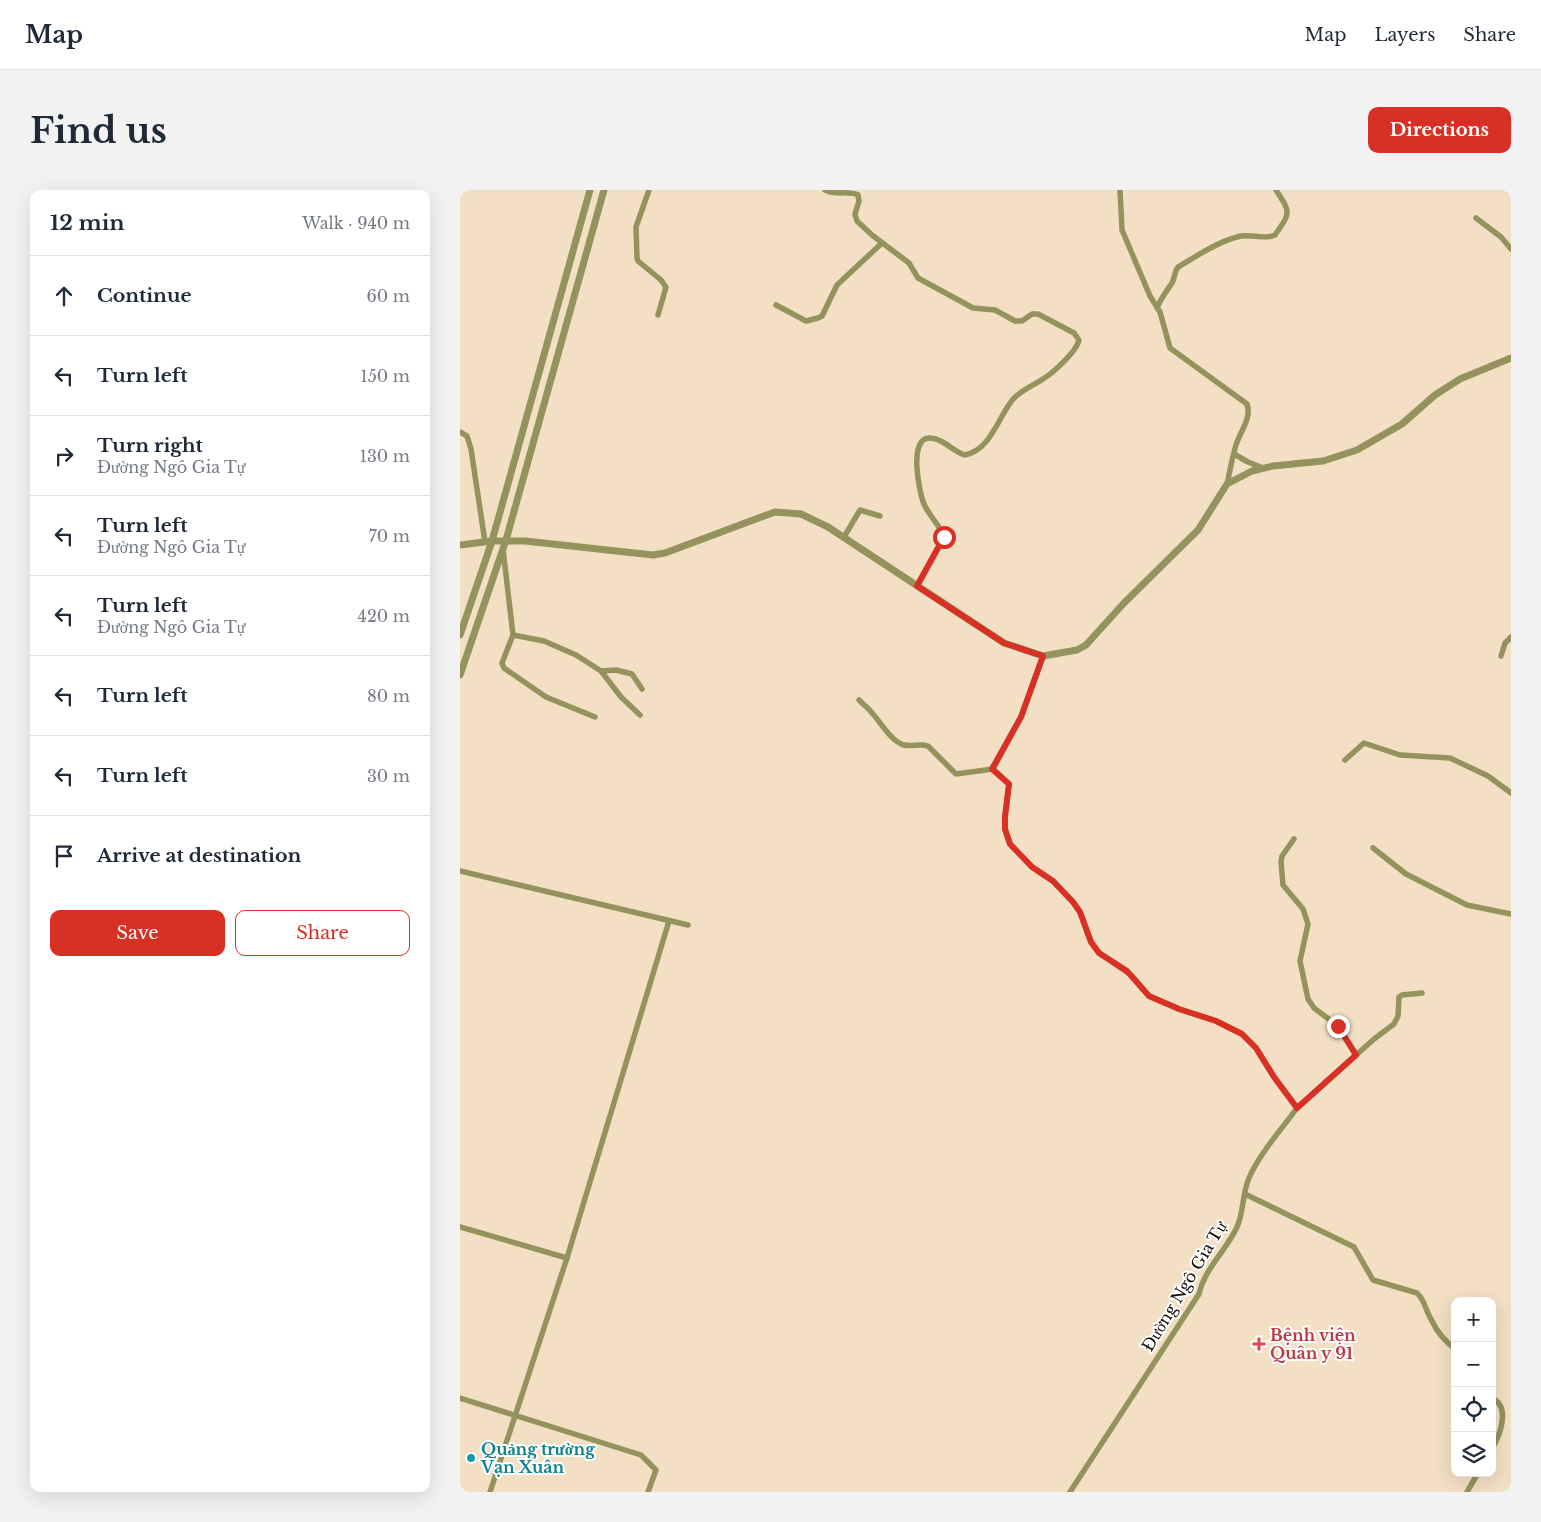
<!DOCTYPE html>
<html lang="en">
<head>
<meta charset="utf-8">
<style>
	body { margin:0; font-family:"Libre Baskerville",serif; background:#f2f2f3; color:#1f2937 }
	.controls { position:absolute; right:15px; bottom:15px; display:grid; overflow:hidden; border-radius:10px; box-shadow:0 5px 20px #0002 }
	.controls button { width:45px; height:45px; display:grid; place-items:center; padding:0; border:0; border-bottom:1px solid #e0e1e3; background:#fff; color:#1f2937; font:25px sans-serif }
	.stop { position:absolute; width:15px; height:15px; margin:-11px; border:4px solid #d93025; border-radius:50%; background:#fff }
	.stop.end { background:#d93025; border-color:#fff; box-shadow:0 1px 5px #0008 }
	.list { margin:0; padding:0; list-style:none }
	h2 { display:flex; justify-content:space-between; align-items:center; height:65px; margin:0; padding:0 20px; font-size:21px }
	h2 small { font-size:16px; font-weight:400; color:#747a83 }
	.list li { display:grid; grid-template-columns:32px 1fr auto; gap:15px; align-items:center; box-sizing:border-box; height:80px; padding:0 20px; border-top:1px solid #e0e1e3 }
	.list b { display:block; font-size:19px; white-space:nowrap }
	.list p { margin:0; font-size:16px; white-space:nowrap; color:#747a83 }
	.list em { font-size:16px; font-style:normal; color:#747a83 }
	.actions { display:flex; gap:10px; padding:15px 20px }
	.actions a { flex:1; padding:11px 0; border:1px solid #d93025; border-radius:10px; text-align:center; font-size:18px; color:#d93025 }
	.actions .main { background:#d93025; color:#fff }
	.icon { flex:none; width:28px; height:28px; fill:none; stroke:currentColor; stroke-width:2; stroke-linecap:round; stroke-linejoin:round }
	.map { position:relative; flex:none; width:1051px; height:1302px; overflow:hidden; border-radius:10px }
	header { display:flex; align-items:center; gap:30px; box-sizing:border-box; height:70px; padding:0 25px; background:#fff; border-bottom:1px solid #e0e1e3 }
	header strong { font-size:24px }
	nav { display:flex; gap:28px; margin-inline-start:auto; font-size:18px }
	.intro { display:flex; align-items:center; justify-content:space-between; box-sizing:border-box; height:120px; padding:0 30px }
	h1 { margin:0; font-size:35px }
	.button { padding:12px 22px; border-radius:10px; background:#d93025; color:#fff; font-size:18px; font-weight:700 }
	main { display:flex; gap:30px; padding:0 30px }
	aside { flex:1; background:#fff; border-radius:10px; box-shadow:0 5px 20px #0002 }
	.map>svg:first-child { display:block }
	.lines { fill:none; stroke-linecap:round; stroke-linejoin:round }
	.minor { stroke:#94925d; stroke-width:5.5 }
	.tertiary { stroke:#94925d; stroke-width:7 }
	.route { stroke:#d93025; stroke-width:6 }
	.health-dot { fill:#e0444e; stroke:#fff; stroke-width:2 }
	.culture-dot { fill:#0f9aa8; stroke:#fff; stroke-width:2 }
	.labels { text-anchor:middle; stroke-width:4; stroke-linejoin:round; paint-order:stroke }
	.street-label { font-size:16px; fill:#150f06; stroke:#fff }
	.health-label { font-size:16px; font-weight:bold; fill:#be3a42; stroke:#fff; text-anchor:start }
	.culture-label { font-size:16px; font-weight:bold; fill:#0d838f; stroke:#fff; text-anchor:start }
</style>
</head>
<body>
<header>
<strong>Map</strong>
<nav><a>Map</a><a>Layers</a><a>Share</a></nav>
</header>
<div class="intro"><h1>Find us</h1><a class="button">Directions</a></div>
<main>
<aside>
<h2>12 min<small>Walk · 940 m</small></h2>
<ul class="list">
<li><svg class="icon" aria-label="ahead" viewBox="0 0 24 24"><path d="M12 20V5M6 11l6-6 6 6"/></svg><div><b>Continue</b></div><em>60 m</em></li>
<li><svg class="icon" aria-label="left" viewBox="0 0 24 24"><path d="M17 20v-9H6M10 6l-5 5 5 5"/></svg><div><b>Turn left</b></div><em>150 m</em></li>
<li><svg class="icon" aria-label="right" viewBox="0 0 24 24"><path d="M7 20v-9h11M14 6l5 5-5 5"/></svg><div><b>Turn right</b><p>Đường Ngô Gia Tự</p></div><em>130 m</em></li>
<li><svg class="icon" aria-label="left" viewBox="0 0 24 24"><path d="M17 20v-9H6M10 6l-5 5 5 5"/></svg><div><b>Turn left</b><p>Đường Ngô Gia Tự</p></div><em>70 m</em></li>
<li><svg class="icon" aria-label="left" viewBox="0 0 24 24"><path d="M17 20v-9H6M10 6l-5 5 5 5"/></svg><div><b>Turn left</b><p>Đường Ngô Gia Tự</p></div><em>420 m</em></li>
<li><svg class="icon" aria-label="left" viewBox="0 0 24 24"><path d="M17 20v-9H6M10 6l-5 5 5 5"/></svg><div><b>Turn left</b></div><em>80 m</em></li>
<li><svg class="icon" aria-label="left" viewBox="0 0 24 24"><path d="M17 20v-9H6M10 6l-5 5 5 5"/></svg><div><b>Turn left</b></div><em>30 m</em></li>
<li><svg class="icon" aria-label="arrive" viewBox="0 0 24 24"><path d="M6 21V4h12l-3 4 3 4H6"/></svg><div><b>Arrive at destination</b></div></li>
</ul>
<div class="actions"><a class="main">Save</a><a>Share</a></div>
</aside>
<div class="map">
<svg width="1051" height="1302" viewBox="0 0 1051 1302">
	<rect width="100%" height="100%" fill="#f2dfc4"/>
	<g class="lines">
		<!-- minor -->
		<g class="minor">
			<polyline points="189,0 176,37 177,68 178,71 201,90 206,97 198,125"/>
			<path d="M 365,0 C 377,6 389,0 398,5 L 399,11 L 395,24 L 397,31 L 412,45 L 449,73 L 458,88 L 513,118 L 535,120 L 555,131 L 562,131 L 572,124 L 578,124 L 614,143 L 619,150 C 617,161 593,183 583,189 C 574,195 562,200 554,208 C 538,226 532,259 505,265 C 492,261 483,248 470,248 C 448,247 459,302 464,314 C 469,326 480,335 484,347 L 457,396"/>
			<path d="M 660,0 L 662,40 L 690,106 L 700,122 L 710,158 L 787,214 C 792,228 780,242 776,255 C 772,268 770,281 767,294"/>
			<polyline points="1016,28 1041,47 1051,59"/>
			<polyline points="316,115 346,131 358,128 362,126 377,95 422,53"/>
			<path d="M 697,118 C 701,108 706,102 712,93 C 715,88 714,82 718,77 C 737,66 758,51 781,46 C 792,44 805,50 815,45 C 831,22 831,23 816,0"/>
			<polyline points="0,242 7,246 11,259 25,352"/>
			<polyline points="774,264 788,272 803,278"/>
			<polyline points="384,347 400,320 420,326"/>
			<polyline points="43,359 53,445 42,473 44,478 86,507 135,527"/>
			<polyline points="53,445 84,451 116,465 141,481 161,507 180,525"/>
			<path d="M 583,466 L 561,527 L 533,579 L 549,594 L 545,627 L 545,639 L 550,654 L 572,677 L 593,691 L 613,712 L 620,722 L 631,752 L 639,763 L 671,785 L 689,806 L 719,819 L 756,831 L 782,844 L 796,858 L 814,887 L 837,918 C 821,940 800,963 789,988 C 782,1004 784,1022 777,1037 C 766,1061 745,1078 739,1104 L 610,1302"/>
			<polyline points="1041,466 1045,453 1051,447"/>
			<polyline points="141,481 156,480 172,484 182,499"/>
			<path d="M 399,510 C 404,515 409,519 413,524 C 421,533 432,552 444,555 C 452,557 460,553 468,556 L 496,584 L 533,579"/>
			<polyline points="885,570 904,553 940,565 990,568 1028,586 1051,603"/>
			<polyline points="834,649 822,666 821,672 823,695 843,719 848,734 840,771 848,809 854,818 878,836 896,865"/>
			<polyline points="913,658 946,684 1007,715 1051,724"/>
			<polyline points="0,681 228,735"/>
			<polyline points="837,918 914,849 934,834 938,826 939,807 942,805 962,803"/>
			<path d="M 785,1004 L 894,1057 L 913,1090 L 957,1103 C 965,1110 966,1122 972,1131 C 977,1142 985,1151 995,1159"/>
			<polyline points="0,1037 107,1068"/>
			<polyline points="0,1208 181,1265 196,1280 188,1302"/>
			<path d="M 1032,1208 C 1051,1217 1040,1245 1032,1259"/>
			<polyline points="30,1302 107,1068 209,731"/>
			<polyline points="1007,1302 1018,1283"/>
		</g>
		<!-- tertiary -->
		<g class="tertiary">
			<polyline points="0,355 32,351 65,351 193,365 205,363 315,322 341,324 368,337 544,453 583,466 617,460 626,455 664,413 738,340 767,294 792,281 813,276 863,271 897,260 942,234 975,205 1000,189 1051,168"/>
			<polyline points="0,445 32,351 130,0"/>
			<polyline points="0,485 46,350 144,0"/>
		</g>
	</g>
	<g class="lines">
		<!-- route -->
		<polyline class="route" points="484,347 457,396 544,453 583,466 561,527 532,579 549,594 545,627 545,639 550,654 572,677 593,691 613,712 620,722 631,752 639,763 667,781 689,806 719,819 756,831 782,844 796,858 814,887 837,918 896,865 878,836"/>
	</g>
	<!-- markers -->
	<path class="health-dot" d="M796.5 1146.5h5v5h5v5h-5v5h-5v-5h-5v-5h5z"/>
	<circle class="culture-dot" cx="11" cy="1268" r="5"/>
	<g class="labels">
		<!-- street labels -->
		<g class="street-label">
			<text transform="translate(724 1096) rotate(-59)" y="6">Đường Ngô Gia Tự</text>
		</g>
		<!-- health labels -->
		<g class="health-label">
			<text x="810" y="1151">Bệnh viện<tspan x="810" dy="18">Quân y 91</tspan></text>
		</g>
		<!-- culture labels -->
		<g class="culture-label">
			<text x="21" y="1265">Quảng trường<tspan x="21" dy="18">Vạn Xuân</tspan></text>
		</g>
	</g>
</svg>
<div class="controls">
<button>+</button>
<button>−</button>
<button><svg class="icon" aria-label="locate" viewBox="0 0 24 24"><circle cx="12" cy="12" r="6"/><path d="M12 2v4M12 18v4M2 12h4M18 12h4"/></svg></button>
<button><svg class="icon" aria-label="layers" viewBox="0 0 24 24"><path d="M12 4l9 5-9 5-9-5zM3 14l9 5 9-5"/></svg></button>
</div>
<div class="stop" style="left:484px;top:347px"></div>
<div class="stop end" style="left:878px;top:836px"></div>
</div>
</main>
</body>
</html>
